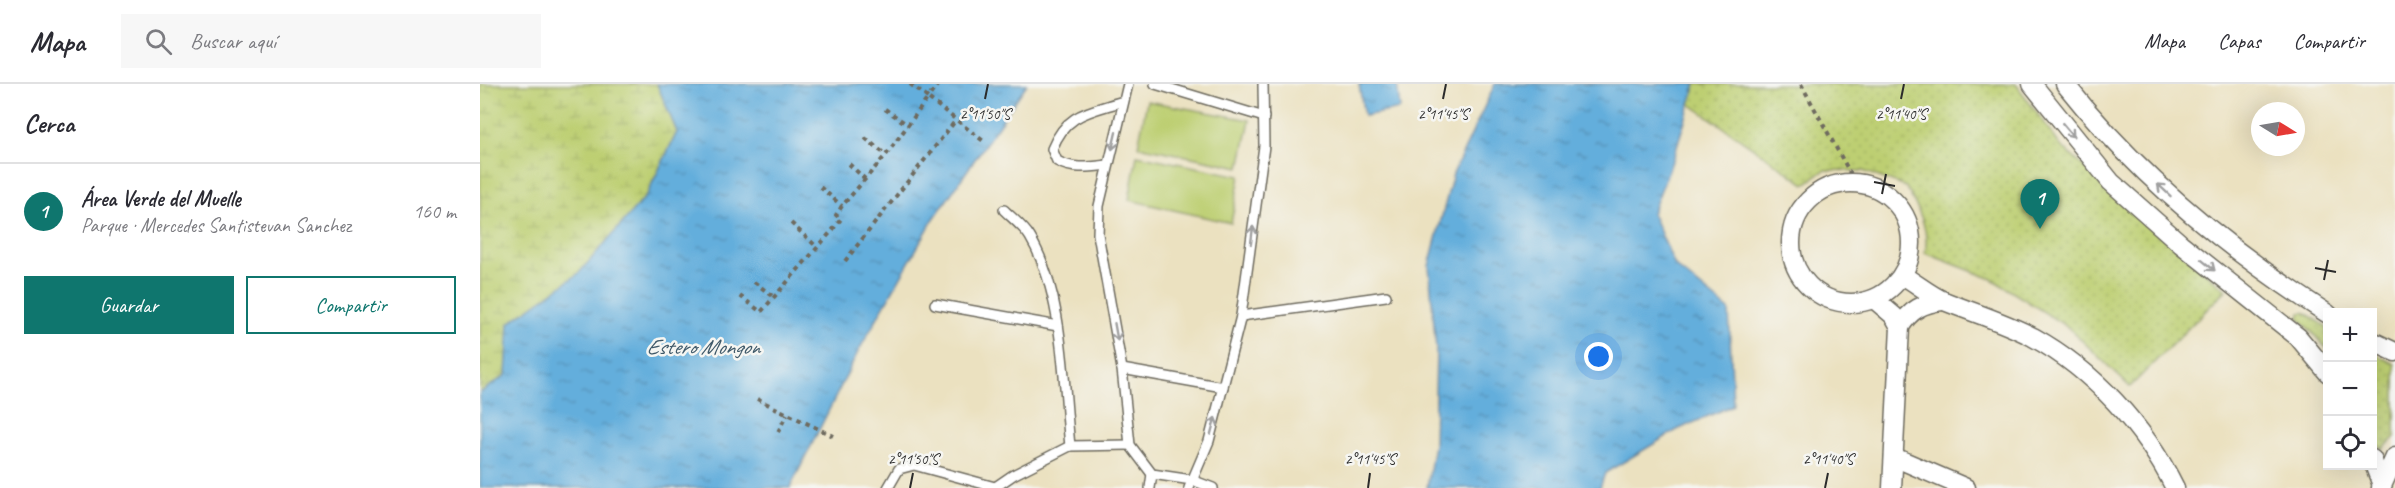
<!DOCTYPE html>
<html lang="es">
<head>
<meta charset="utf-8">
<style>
	body { margin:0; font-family:Caveat,sans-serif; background:#f7f7f7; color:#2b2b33 }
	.controls { position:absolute; right:18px; bottom:18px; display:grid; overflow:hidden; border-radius:0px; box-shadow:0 6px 24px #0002 }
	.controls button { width:54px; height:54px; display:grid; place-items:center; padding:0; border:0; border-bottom:2px solid #e1e1e2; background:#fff; color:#2b2b33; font:30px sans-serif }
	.compass { position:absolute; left:1771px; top:18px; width:54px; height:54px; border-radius:50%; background:#fff; box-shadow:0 6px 24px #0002; rotate:101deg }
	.you { position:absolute; left:1119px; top:273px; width:21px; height:21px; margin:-15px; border:4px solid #fff; border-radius:50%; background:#1a73e8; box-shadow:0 0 0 9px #1a73e833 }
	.badge { display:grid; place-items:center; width:39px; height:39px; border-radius:50%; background:#0f766e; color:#fff; font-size:20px; font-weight:700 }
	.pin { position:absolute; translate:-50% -50px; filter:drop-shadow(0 2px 3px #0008) }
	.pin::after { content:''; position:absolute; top:32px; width:21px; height:18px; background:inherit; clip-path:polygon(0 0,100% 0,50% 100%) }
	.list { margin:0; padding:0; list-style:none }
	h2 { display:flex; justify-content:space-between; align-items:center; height:78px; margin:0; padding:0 24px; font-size:26px }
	h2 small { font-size:20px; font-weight:400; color:#7c7c81 }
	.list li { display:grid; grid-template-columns:39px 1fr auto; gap:18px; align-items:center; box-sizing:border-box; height:96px; padding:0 24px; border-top:2px solid #e1e1e2 }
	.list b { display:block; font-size:22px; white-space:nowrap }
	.list p { margin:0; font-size:20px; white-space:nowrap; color:#7c7c81 }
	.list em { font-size:20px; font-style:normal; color:#7c7c81 }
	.actions { display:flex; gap:12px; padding:18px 24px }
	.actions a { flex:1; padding:14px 0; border:2px solid #0f766e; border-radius:0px; text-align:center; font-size:21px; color:#0f766e }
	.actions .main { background:#0f766e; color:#fff }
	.icon { flex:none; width:33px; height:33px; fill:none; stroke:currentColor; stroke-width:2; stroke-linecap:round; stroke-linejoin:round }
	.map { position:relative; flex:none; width:1915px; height:404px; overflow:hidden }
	header { display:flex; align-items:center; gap:36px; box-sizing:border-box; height:84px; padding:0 30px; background:#fff; border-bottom:2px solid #e1e1e2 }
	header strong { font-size:28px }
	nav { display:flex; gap:33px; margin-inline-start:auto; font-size:21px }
	.search { width:420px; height:54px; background:#f7f7f7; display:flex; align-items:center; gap:15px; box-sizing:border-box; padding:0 21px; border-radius:0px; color:#7c7c81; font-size:22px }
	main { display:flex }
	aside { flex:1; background:#fff }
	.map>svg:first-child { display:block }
	.wetland { fill:url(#wetland-marsh); stroke:#747d4e; stroke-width:1.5 }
	.park { fill:url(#park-dots); stroke:#747d4e; stroke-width:1.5 }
	.pitch { fill:#bdcf72; stroke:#747d4e; stroke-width:1.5 }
	.water { fill:url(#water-ripples); stroke:#486c84; stroke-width:1.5 }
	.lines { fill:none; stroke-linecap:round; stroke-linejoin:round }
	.lane-casing { stroke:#6e6b5f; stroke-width:12 }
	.street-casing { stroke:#6e6b5f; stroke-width:21 }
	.path { stroke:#6e6b5f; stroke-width:4; stroke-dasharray:4.5 4.5; stroke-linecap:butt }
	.lane { stroke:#fff; stroke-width:9 }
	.street { stroke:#fff; stroke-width:18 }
	.oneway { stroke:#a0a0a0 }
	.ticks { fill:none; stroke:#2b2b2b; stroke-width:2 }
	.labels { text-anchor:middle; stroke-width:5; stroke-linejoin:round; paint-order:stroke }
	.water-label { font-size:22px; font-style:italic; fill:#3f5969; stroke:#f6f6f2 }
	.ticks-label { font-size:15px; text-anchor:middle; fill:#2b2b2b; stroke:#f6f6f2; stroke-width:5; stroke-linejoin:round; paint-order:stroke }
</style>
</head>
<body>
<header>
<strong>Mapa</strong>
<div class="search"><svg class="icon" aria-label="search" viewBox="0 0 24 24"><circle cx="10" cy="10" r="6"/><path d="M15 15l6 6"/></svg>Buscar aquí</div>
<nav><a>Mapa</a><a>Capas</a><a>Compartir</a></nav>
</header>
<main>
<aside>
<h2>Cerca<small></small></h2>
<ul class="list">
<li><span class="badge">1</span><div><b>Área Verde del Muelle</b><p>Parque · Mercedes Santistevan Sanchez</p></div><em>160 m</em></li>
</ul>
<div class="actions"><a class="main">Guardar</a><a>Compartir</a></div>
</aside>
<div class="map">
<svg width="1915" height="404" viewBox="0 0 1915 404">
	<defs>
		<pattern id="wetland-marsh" width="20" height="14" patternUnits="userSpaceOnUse" patternTransform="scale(1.5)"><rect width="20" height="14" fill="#bdcf72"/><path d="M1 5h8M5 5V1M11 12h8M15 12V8" fill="none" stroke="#a3b263"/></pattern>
		<pattern id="park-dots" width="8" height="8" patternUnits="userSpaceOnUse" patternTransform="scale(1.5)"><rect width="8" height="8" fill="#bdcf72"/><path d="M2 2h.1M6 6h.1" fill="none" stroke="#a3b263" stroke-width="1.8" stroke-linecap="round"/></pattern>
		<pattern id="water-ripples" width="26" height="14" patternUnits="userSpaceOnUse" patternTransform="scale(1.5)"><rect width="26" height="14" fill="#64aedc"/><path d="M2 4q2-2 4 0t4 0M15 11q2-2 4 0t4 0" fill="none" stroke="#538eb3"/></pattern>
	</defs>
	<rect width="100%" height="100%" fill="#f6f6f2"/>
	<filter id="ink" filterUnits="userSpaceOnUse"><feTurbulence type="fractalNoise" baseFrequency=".0167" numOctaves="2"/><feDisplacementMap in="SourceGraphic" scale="12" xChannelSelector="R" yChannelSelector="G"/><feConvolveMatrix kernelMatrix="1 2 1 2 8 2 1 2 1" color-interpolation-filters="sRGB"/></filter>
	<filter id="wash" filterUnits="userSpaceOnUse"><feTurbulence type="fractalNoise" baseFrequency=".008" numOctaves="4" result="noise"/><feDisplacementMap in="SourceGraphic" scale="24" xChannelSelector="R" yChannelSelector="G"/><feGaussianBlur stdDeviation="1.35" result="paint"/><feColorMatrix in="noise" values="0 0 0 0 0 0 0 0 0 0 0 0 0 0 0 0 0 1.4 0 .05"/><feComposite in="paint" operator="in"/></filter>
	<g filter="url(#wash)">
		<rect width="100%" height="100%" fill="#ebe1c0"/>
		<!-- wetland -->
		<polygon class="wetland" points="0,0 177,0 197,48 166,112 99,189 30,239 26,291 0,309"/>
		<!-- park -->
		<g class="park">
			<path d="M 1216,0 L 1536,0 L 1580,61 L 1641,117 L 1746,206 L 1650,303 L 1589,244 L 1512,195 L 1445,169 C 1450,143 1438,126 1426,103 L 1383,87 L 1345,86 L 1325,100 L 1210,20 Z"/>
			<polygon points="1824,228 1847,243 1847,265 1819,234 1820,229"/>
			<polygon points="1892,269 1915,280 1915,353 1903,365 1898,361 1893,340"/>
		</g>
		<!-- pitch -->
		<g class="pitch">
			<polygon points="667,17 770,36 760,83 658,62"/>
			<polygon points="657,71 760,92 751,139 649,116"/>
		</g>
		<!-- water -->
		<g class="water">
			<polygon points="177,0 547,0 453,136 378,268 310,404 0,404 0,309 26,291 29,239 99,189 166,112 197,48"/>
			<polygon points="879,0 917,0 920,25 884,32"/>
			<polygon points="1015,0 1216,0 1194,72 1172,129 1195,182 1249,226 1253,321 1197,346 1125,389 1120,404 947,404 954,360 956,265 949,182 973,90"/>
		</g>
	</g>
	<g filter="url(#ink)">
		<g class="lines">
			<defs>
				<g id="lane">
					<polyline points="648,0 619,122 618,150 642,285 650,361 672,390 712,396 733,404"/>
					<polyline points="675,0 784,33"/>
					<path d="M 628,81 C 610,83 593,86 577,77 L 572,65 C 586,29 609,28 643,17"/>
					<path d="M 524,126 C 532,134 544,143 550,153 C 584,210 583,297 590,362"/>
					<polyline points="455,220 578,242"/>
					<polyline points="761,232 906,212"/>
					<polyline points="642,285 743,303"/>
					<polyline points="408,404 419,385 434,381 515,403"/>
					<polyline points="514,404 533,391 590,362 650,361"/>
					<polyline points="670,404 672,390"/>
					<polyline points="709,404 729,357 761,232 784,62 783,0"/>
				</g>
				<g id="street">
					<polyline points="1552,0 1631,98 1701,160 1818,253 1848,289"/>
					<path d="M 1585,0 C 1658,92 1749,167 1848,230"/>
					<circle cx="1371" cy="159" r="60"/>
					<path d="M 1422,191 C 1436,199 1450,211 1464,217 C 1494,229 1524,238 1553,253 C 1613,286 1665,343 1695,404"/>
					<polyline points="1394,215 1414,232 1420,243"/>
					<polyline points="1892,257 1915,268"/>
					<polyline points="1414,373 1486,404"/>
					<polyline points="1892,375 1902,401"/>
					<path d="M 1412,404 L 1420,243 C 1430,226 1443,219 1462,217"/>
					<polyline points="1901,404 1915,373"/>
				</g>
			</defs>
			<!-- lane casing -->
			<use href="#lane" class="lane-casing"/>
			<!-- street casing -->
			<use href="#street" class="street-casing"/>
			<!-- path -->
			<g class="path">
				<polyline points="430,0 448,14 458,0"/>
				<polyline points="1321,0 1375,98"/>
				<polyline points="405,25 428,41"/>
				<polyline points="385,54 406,71"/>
				<polyline points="369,80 385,95"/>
				<polyline points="340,103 362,122"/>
				<polyline points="311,139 337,163"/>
				<polyline points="365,177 476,36"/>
				<polyline points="274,198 294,213"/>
				<polyline points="260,212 281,228 351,148 361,135 356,131 362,122 406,71 448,14 506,59"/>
				<polyline points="277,315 353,352"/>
				<polyline points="298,348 307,330"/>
			</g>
			<!-- lane -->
			<use href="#lane" class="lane"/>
			<!-- street -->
			<use href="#street" class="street"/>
		</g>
		<!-- one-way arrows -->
		<defs><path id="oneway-shaft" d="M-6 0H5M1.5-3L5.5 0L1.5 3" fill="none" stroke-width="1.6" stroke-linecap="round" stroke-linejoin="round" transform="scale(1.5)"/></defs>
		<g class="oneway">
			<use href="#oneway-shaft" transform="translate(1588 46) rotate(50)"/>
			<use href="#oneway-shaft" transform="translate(634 57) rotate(103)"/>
			<use href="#oneway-shaft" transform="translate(1684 106) rotate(-137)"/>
			<use href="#oneway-shaft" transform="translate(772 151) rotate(-83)"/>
			<use href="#oneway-shaft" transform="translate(1728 181) rotate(39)"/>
			<use href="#oneway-shaft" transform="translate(636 248) rotate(80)"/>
			<use href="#oneway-shaft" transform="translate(733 342) rotate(-75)"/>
		</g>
	</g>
	<!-- ticks -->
	<path class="ticks" d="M 505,15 L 508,0M 963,15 L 966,0M 1421,15 L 1424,0M 1394,98 L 1415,102M 1402,110 L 1406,90M 1835,184 L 1856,188M 1844,196 L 1848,176M 430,404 L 433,389M 888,404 L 890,389M 1345,404 L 1348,389"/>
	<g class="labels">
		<!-- water labels -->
		<g class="water-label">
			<text x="223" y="270">Estero Mongon</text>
		</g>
	</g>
	<g class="ticks-label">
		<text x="505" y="35">2°11'50"S</text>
		<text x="963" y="35">2°11'45"S</text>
		<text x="1421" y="35">2°11'40"S</text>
		<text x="433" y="380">2°11'50"S</text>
		<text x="890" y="380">2°11'45"S</text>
		<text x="1348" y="380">2°11'40"S</text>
	</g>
</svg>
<div class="controls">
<button>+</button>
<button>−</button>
<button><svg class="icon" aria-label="locate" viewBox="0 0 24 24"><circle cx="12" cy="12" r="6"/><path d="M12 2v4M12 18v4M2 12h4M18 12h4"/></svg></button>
</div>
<svg class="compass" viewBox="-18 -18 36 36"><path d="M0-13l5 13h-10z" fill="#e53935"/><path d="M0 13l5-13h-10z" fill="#7c7c81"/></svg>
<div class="you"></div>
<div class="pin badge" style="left:1560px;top:145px">1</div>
</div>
</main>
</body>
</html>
